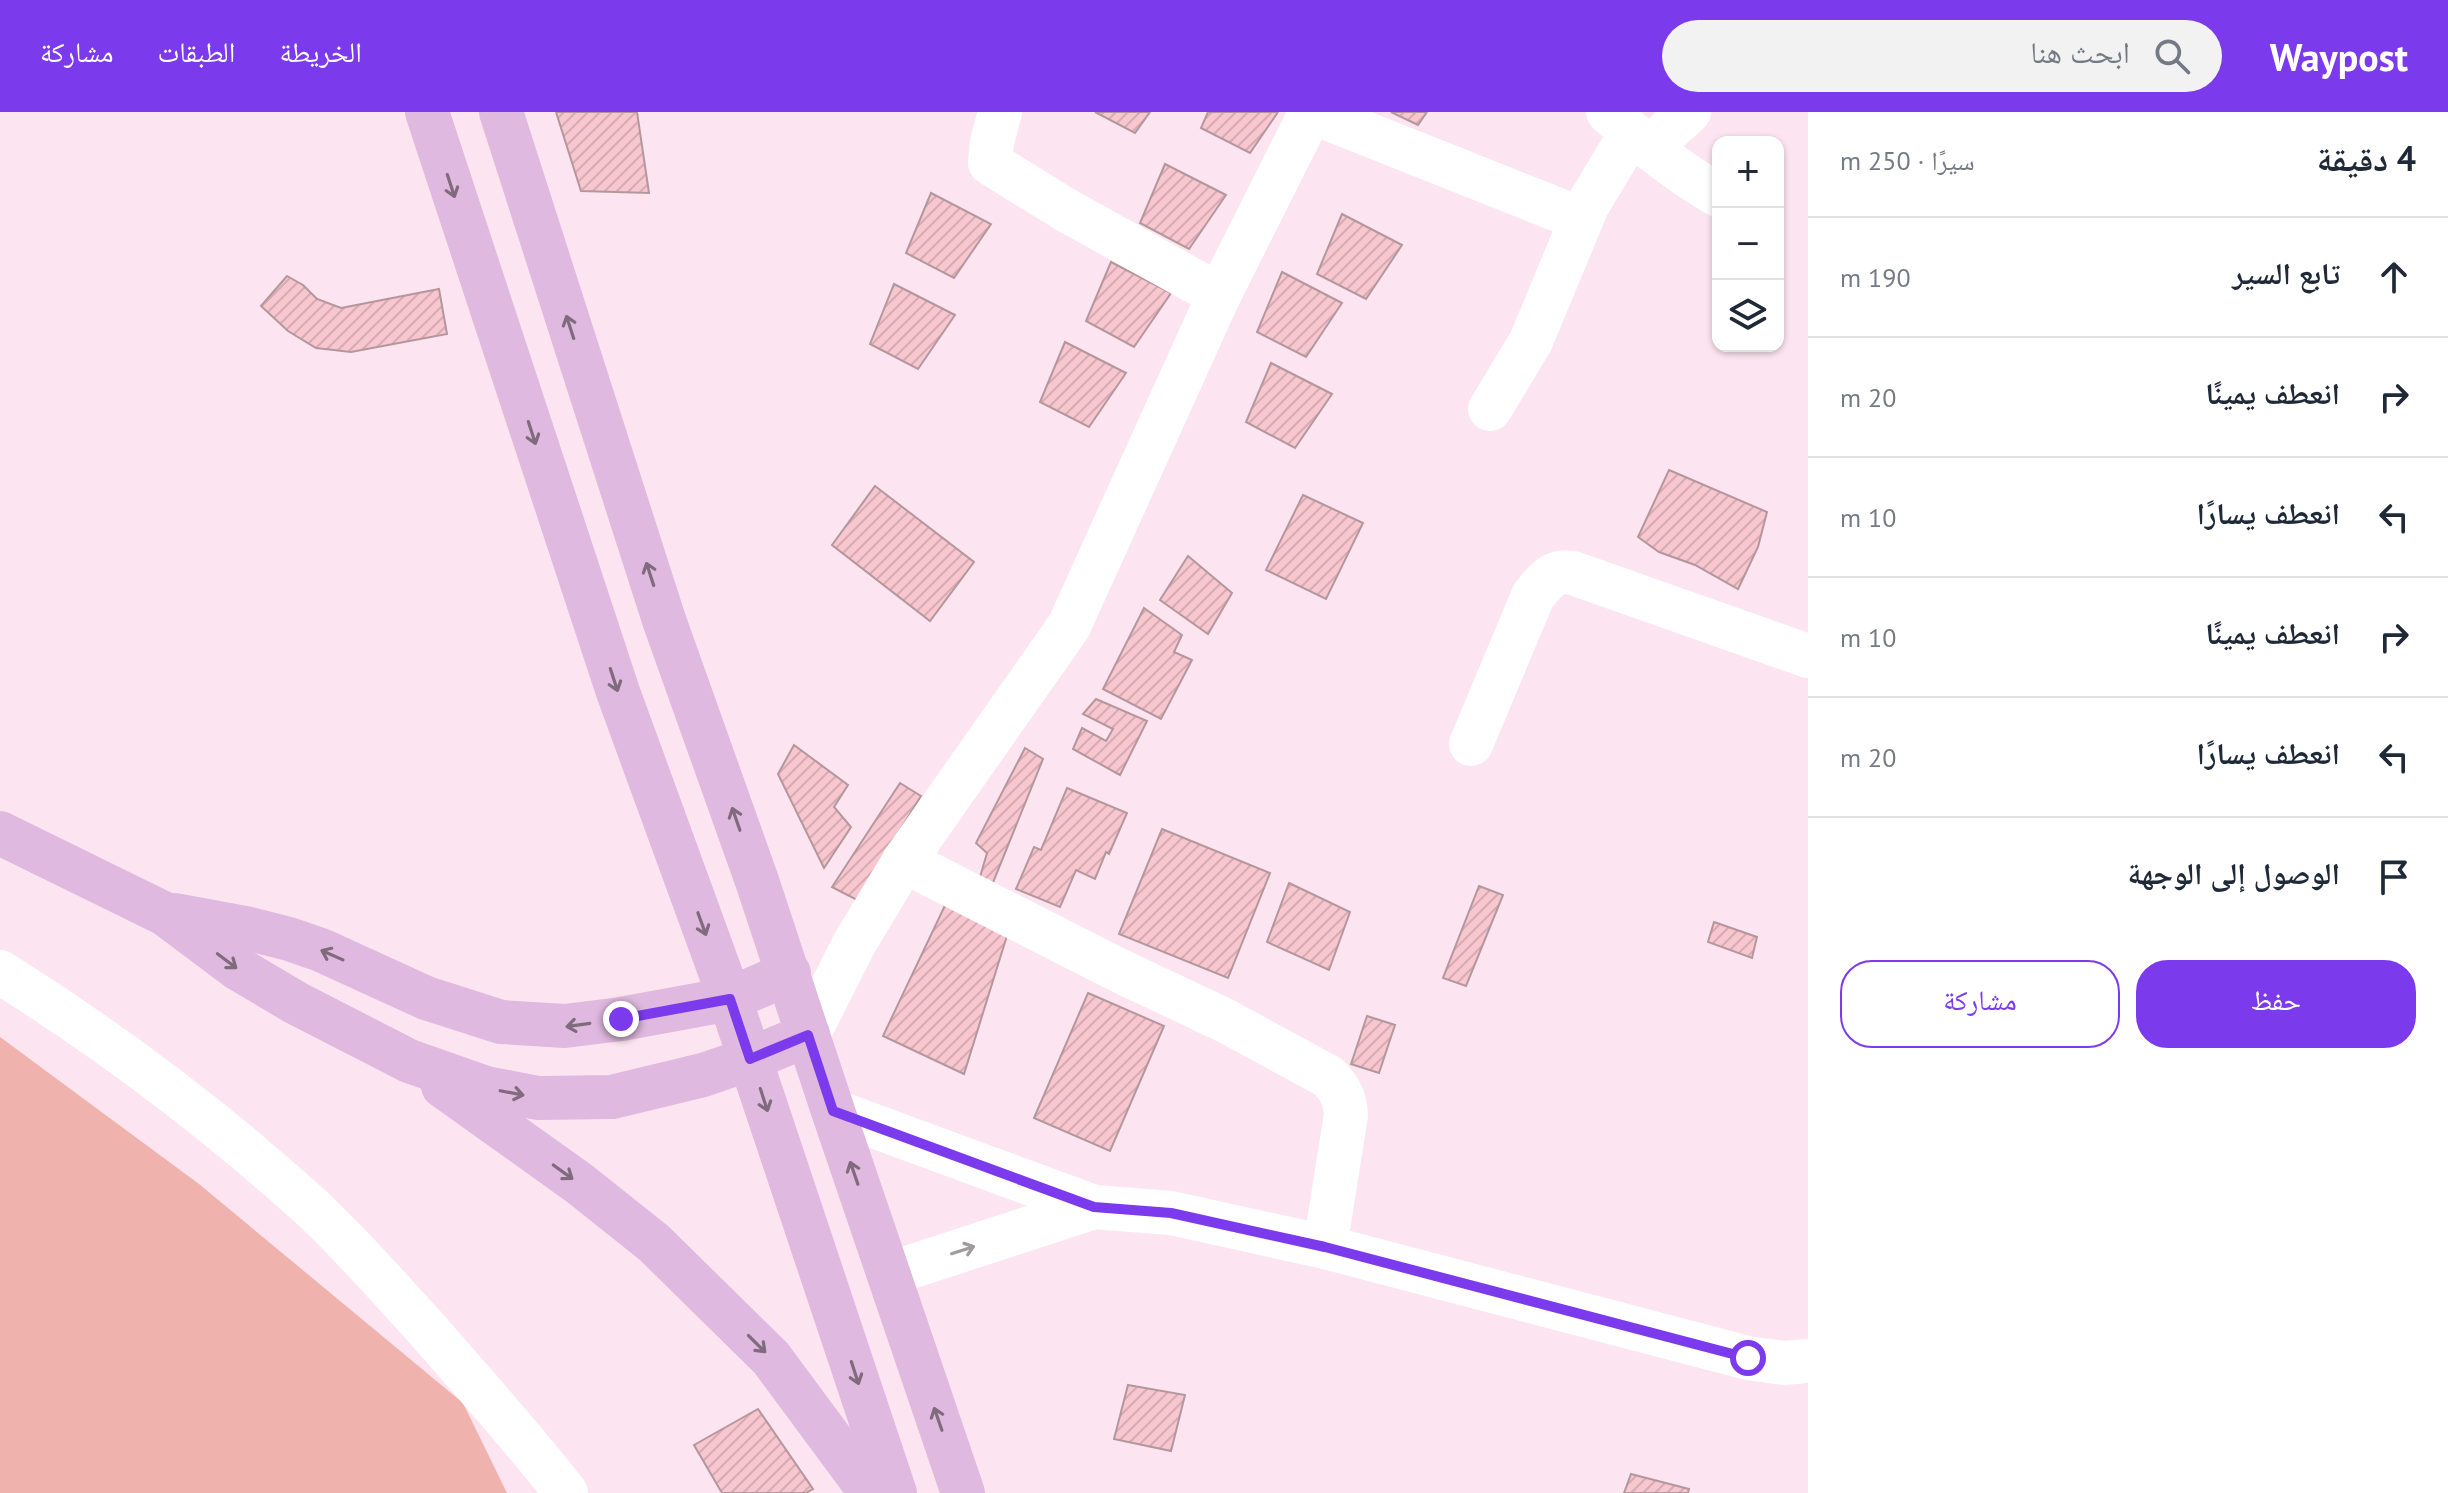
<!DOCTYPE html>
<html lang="ar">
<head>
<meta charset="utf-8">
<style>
	body { margin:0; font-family:"PT Sans","Noto Naskh Arabic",sans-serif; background:#f2f2f3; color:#1f2937; direction:rtl }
	.controls { position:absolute; right:24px; top:24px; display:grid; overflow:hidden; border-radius:16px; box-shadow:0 2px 6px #0004 }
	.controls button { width:72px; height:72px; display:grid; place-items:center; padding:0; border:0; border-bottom:2px solid #e0e1e3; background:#fff; color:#1f2937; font:40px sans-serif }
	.stop { position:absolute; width:24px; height:24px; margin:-18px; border:6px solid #7c3aed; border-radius:50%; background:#fff }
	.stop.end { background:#7c3aed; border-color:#fff; box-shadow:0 2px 8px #0008 }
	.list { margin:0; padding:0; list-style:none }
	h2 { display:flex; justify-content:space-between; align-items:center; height:104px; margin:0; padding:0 32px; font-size:34px }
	h2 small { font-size:26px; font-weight:400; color:#747a83 }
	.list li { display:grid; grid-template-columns:52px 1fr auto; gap:24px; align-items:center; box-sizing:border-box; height:120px; padding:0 32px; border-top:2px solid #e0e1e3 }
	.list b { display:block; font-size:30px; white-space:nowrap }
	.list em { font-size:26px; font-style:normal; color:#747a83 }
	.actions { display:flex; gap:16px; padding:24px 32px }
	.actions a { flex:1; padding:18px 0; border:2px solid #7c3aed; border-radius:32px; text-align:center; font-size:28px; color:#7c3aed }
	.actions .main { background:#7c3aed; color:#fff }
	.icon { flex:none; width:44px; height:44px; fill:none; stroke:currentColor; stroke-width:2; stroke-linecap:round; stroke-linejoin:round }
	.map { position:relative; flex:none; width:1808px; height:1381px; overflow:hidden; direction:ltr }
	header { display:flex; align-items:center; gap:48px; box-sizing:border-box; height:112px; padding:0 40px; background:#7c3aed; color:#fff }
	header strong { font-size:38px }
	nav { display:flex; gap:44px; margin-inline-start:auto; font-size:28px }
	.search { width:560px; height:72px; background:#f2f2f3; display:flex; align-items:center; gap:20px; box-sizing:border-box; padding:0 28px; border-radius:44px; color:#747a83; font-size:30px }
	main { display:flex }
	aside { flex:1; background:#fff }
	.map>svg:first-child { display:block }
	.grass { fill:#f0b2ad }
	.building { fill:url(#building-hatch); stroke:#b4979c; stroke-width:2 }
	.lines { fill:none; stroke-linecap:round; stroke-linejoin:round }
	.minor { stroke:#fff; stroke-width:44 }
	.major { stroke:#dfb9df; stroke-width:44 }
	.oneway { stroke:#806a7d }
	.oneway2 { stroke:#a09a9d }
	.route { stroke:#7c3aed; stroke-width:10 }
</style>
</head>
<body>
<header>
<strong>Waypost</strong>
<div class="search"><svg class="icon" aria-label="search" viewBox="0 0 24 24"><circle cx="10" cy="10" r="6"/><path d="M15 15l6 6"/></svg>ابحث هنا</div>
<nav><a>الخريطة</a><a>الطبقات</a><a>مشاركة</a></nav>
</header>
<main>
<aside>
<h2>4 دقيقة<small>سيرًا · 250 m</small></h2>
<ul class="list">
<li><svg class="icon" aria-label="ahead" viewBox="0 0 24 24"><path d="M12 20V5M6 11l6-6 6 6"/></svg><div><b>تابع السير</b></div><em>190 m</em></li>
<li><svg class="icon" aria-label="right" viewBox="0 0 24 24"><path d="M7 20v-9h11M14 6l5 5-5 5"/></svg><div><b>انعطف يمينًا</b></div><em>20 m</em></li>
<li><svg class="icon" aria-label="left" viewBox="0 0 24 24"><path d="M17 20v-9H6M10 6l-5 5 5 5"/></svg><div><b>انعطف يسارًا</b></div><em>10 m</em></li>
<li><svg class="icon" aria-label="right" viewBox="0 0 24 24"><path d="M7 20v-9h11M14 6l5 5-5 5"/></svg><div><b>انعطف يمينًا</b></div><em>10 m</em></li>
<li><svg class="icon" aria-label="left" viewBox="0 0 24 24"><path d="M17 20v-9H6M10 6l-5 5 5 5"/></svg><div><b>انعطف يسارًا</b></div><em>20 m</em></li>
<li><svg class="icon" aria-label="arrive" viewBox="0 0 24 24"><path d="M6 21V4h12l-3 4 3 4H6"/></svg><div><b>الوصول إلى الوجهة</b></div></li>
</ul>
<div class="actions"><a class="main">حفظ</a><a>مشاركة</a></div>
</aside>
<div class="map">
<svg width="1808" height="1381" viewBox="0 0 1808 1381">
	<defs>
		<pattern id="building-hatch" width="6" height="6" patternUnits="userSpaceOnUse" patternTransform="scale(2)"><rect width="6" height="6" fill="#f8c6cf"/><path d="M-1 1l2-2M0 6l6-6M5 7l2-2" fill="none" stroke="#d6abb3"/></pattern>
	</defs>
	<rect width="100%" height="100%" fill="#fce5f0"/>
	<!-- grass -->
	<polygon class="grass" points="0,925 199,1072 463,1291 507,1381 0,1381"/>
	<!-- building -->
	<g class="building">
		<polygon points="556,0 637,0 649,81 581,79"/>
		<polygon points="1095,0 1150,0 1135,21"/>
		<polygon points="1208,0 1278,0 1250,41 1201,16"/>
		<polygon points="1391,0 1427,0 1418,13"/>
		<polygon points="1165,52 1226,83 1189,137 1140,111"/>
		<polygon points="931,81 991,112 954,166 906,141"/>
		<polygon points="1342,102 1402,133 1366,187 1317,162"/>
		<polygon points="1111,150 1171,181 1134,235 1086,209"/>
		<polygon points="1282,160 1342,191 1306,245 1257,220"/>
		<polygon points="287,164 303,173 317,187 341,196 439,177 447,222 351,240 316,236 288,219 261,194"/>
		<polygon points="894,172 955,203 918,257 870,232"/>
		<polygon points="1065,230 1126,261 1089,315 1040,290"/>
		<polygon points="1271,251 1332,282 1295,336 1246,310"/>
		<polygon points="1669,358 1767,400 1758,435 1738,477 1695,453 1659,440 1638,425"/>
		<polygon points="875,374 974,450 930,509 832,433"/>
		<polygon points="1303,383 1363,411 1326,487 1266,458"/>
		<polygon points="1188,444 1232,481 1208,522 1160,488"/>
		<polygon points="1144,496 1182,523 1174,540 1192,548 1161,607 1103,577"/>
		<polygon points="1096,587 1147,609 1120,663 1073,637 1082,616 1106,629 1113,617 1083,602"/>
		<polygon points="794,633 848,673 834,695 851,715 824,756 778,662"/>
		<polygon points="1025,636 1043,647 992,773 980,765 987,741 976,731"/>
		<polygon points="900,671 921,684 857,788 832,775"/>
		<polygon points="1067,676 1127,701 1109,742 1106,740 1095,767 1076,758 1060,795 1016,777 1034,735 1041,738"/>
		<polygon points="1162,717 1270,761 1228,866 1119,822"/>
		<polygon points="1289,771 1350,800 1329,858 1267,830"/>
		<polygon points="1479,774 1503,783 1466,874 1443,866"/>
		<polygon points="948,787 1010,814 964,962 883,924"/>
		<polygon points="1714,810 1757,825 1752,846 1708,830"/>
		<polygon points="1088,881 1164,914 1110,1039 1034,1006"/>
		<polygon points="1367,904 1395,913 1379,961 1351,952"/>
		<polygon points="1128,1273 1185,1283 1171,1339 1114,1327"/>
		<polygon points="758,1297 813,1377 806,1381 722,1381 694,1333"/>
		<polygon points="1631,1362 1689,1377 1688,1381 1624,1381"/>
	</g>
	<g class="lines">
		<!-- minor -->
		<g class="minor">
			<polyline points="1000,0 992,30 990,51 1066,98 1219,183"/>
			<polyline points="1312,0 1581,107"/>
			<path d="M 1608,0 C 1642,31 1678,60 1718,83"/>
			<polyline points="1649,36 1689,0"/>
			<polyline points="1490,297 1531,229 1587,94 1631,21"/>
			<path d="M 1471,632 L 1533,484 C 1545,469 1553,457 1573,461 L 1808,544"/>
			<path d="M 904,749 L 1118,858 L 1226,909 L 1329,965 C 1340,977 1345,986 1346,1003 L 1325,1135"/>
			<path d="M 0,860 C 110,929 214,1007 311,1095 C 351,1132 387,1174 424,1214 C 472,1269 521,1323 566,1381"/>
			<polyline points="808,923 854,832 904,749 1069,514 1219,183 1311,0"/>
			<polyline points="833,999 1094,1095 1171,1101 1325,1135 1748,1246 1784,1251 1808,1249"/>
			<polyline points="889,1162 1094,1095"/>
		</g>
		<!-- major -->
		<g class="major">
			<polyline points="427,0 618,580 730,887 895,1381"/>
			<polyline points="501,0 664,508 757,769 833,999 963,1381"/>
			<polyline points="0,721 165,802 237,856 296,891 409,949 486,976 538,986 612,985 703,963 750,947 808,923"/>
			<polyline points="174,803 250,817 289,827 321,838 426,886 501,910 565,914 621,907 730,887 789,861"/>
			<polyline points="443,974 580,1072 654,1131 771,1246 871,1381"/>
		</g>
	</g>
	<!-- one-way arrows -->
	<defs><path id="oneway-shaft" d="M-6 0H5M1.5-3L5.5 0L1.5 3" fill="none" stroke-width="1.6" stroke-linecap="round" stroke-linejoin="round" transform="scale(2)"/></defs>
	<g class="oneway">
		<use href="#oneway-shaft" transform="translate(451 74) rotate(72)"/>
		<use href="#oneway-shaft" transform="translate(570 215) rotate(-108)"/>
		<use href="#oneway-shaft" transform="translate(532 321) rotate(72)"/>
		<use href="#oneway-shaft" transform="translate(650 462) rotate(-108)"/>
		<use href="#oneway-shaft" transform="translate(614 568) rotate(72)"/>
		<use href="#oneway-shaft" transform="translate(736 707) rotate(-109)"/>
		<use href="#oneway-shaft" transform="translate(702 812) rotate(70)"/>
		<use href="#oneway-shaft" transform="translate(332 843) rotate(-156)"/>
		<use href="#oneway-shaft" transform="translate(227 849) rotate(37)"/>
		<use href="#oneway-shaft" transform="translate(578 913) rotate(172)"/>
		<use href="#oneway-shaft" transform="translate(512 981) rotate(11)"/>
		<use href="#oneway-shaft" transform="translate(764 988) rotate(72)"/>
		<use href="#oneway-shaft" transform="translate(563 1060) rotate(36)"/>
		<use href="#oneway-shaft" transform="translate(854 1061) rotate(-109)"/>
		<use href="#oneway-shaft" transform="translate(757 1232) rotate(45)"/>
		<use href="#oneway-shaft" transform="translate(855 1261) rotate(72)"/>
		<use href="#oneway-shaft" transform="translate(938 1307) rotate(-109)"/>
	</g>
	<use class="oneway2" href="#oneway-shaft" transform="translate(963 1138) rotate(-18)"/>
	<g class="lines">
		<!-- route -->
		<polyline class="route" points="621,907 730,887 750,947 808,923 833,999 1094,1095 1171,1101 1325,1135 1748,1246"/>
	</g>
</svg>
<div class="controls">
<button>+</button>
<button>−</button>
<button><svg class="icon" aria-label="layers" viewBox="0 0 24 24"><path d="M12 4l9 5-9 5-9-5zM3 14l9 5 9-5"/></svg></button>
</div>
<div class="stop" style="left:1748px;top:1246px"></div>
<div class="stop end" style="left:621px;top:907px"></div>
</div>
</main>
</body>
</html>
